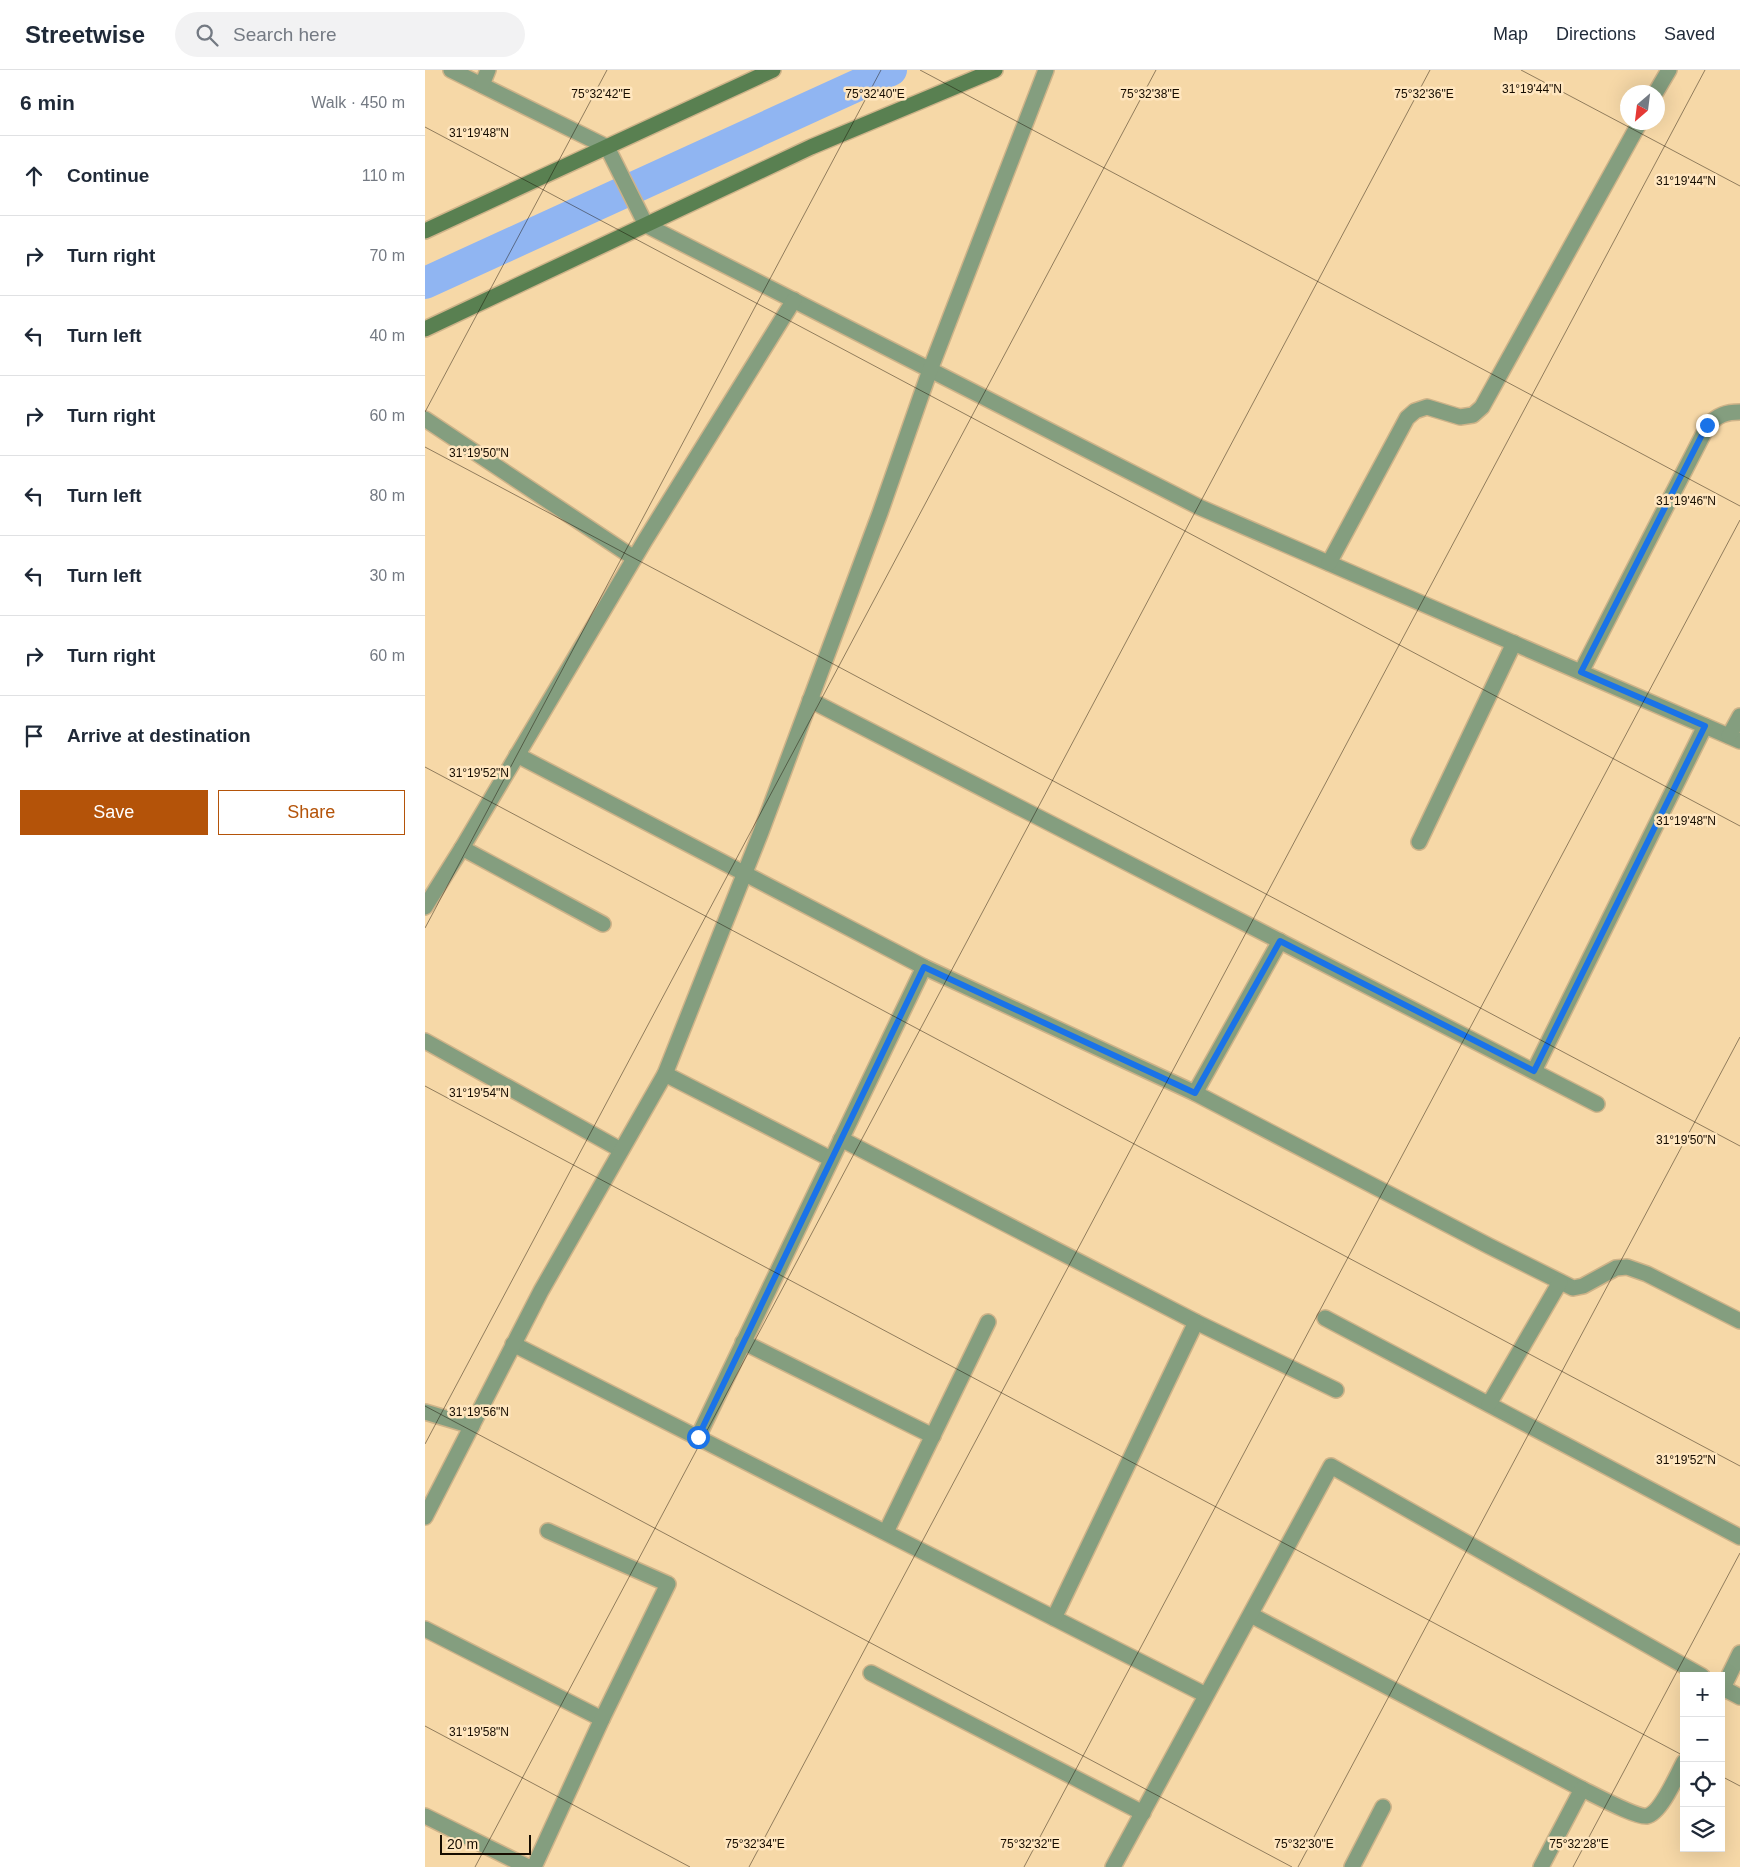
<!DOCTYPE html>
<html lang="en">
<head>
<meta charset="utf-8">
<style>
	body { margin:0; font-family:Helvetica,sans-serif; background:#f2f2f3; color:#1f2937 }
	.controls { position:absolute; right:15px; bottom:15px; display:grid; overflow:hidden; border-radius:0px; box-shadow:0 5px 20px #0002 }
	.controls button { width:45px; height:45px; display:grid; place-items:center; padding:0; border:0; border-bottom:1px solid #e0e1e3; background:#fff; color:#1f2937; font:25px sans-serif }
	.compass { position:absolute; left:1195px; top:15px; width:45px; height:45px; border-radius:50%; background:#fff; box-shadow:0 5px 20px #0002; rotate:208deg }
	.scale { position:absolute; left:15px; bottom:12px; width:91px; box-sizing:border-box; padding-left:5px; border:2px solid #170d00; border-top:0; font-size:14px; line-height:18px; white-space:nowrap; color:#170d00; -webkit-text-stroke:4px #ffe6bf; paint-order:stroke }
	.stop { position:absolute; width:15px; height:15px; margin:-11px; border:4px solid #1a73e8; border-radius:50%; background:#fff }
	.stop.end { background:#1a73e8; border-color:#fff; box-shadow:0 1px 5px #0008 }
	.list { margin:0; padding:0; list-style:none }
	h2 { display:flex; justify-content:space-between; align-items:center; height:65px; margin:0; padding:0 20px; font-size:21px }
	h2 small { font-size:16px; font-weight:400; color:#747a83 }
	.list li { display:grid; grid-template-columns:32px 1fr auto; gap:15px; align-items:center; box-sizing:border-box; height:80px; padding:0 20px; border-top:1px solid #e0e1e3 }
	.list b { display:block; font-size:19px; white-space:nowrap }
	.list em { font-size:16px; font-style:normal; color:#747a83 }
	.actions { display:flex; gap:10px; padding:15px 20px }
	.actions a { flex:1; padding:11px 0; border:1px solid #b45309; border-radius:0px; text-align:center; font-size:18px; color:#b45309 }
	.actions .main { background:#b45309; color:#fff }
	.icon { flex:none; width:28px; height:28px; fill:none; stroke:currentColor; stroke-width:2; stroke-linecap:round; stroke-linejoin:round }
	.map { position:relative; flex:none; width:1315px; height:1797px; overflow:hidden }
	header { display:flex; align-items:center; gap:30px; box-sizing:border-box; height:70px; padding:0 25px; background:#fff; border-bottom:1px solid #e0e1e3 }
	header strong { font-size:24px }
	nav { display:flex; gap:28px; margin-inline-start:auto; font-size:18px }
	.search { width:350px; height:45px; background:#f2f2f3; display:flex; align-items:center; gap:12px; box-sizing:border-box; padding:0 18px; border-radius:28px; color:#747a83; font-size:19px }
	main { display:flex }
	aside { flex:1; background:#fff }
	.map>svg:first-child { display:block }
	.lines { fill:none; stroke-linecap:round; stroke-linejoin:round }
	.canal { stroke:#90b5f2; stroke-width:32 }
	.street-casing { stroke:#ceb389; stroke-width:18 }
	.secondary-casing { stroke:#ceb389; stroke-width:18 }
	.street { stroke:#849e7f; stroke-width:15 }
	.secondary { stroke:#598051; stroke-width:15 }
	.route { stroke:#1a73e8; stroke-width:6 }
	.ticks { fill:none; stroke:#170d00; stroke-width:1; stroke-opacity:0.45 }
	.ticks-label { font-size:12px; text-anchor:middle; fill:#170d00; stroke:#ffe6bf; stroke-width:5; stroke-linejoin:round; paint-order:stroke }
</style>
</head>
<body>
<header>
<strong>Streetwise</strong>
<div class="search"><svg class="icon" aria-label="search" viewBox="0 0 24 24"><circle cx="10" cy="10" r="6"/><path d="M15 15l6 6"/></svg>Search here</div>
<nav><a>Map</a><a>Directions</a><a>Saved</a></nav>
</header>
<main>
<aside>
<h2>6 min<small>Walk · 450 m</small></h2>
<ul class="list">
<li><svg class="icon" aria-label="ahead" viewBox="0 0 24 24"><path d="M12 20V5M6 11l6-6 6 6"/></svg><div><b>Continue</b></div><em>110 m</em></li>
<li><svg class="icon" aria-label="right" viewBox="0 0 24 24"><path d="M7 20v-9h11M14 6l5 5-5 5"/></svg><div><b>Turn right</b></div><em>70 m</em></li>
<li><svg class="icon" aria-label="left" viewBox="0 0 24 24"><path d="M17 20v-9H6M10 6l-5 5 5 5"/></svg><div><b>Turn left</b></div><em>40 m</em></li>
<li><svg class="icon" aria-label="right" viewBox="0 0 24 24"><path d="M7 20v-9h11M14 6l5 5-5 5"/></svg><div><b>Turn right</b></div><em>60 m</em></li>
<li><svg class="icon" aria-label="left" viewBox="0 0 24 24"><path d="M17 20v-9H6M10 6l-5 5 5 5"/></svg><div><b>Turn left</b></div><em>80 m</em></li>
<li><svg class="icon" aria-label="left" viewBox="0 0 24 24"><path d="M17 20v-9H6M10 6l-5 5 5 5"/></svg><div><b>Turn left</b></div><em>30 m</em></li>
<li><svg class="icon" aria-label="right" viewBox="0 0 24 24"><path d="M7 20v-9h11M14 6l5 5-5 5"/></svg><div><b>Turn right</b></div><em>60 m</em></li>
<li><svg class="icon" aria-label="arrive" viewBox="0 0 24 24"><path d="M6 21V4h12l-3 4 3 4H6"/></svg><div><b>Arrive at destination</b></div></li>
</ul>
<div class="actions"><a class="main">Save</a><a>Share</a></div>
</aside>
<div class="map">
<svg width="1315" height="1797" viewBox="0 0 1315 1797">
	<rect width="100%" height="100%" fill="#f6d8a7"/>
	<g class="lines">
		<!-- canal -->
		<polyline class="canal" points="0,213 466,0"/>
		<defs>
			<g id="street">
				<polyline points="26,0 182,77 221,155 774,437 1315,671"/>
				<polyline points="57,15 63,0"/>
				<polyline points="1231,22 1244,0"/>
				<polyline points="0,349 209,488"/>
				<polyline points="904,493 982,348 990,341 1002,337 1035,347 1048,345 1057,337 1215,52"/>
				<path d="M 1156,602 L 1283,355 C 1293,345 1301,342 1315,342"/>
				<polyline points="385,630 1172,1034"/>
				<polyline points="1304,666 1315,646"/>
				<polyline points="92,685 499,897 770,1023 1064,1176 1148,1218 1158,1216 1191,1198 1202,1197 1222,1204 1315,1251"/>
				<polyline points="994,772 1089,573"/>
				<polyline points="37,778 178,854"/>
				<polyline points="0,837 37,778 219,472 369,230"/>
				<polyline points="0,971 196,1080"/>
				<polyline points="1109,1001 1280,656"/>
				<polyline points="240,1004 406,1089"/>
				<polyline points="770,1023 855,871"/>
				<polyline points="416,1069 771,1252 911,1320"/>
				<polyline points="900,1248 1315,1467"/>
				<polyline points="318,1272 508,1366"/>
				<polyline points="88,1274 781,1625"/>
				<polyline points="1064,1334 1135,1212"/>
				<polyline points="0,1342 47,1356"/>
				<polyline points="273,1367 499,897"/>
				<polyline points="0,1447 116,1221 240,1004 336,762 455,443 505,300 621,0"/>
				<polyline points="461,1462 563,1252"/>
				<path d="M 826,1545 L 1157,1719 C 1168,1724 1212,1748 1222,1746 C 1236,1743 1252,1705 1259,1692"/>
				<polyline points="629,1548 771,1252"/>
				<polyline points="0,1559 177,1649"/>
				<polyline points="446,1603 718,1743"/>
				<polyline points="1296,1617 1315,1627"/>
				<polyline points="1296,1622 1315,1583"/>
				<polyline points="0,1746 103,1797"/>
				<polyline points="109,1797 177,1649 243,1514 123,1461"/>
				<polyline points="688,1797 906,1396 1277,1606"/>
				<polyline points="927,1797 958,1737"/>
				<polyline points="1116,1797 1157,1719"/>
			</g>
			<g id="secondary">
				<polyline points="0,161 348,0"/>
				<polyline points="0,259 386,77 570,0"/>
			</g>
		</defs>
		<!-- street casing -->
		<use href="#street" class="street-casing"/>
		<!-- secondary casing -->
		<use href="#secondary" class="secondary-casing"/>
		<!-- street -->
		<use href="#street" class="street"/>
		<!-- secondary -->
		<use href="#secondary" class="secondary"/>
	</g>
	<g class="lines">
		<!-- route -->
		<polyline class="route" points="273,1367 499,897 770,1023 855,871 1109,1001 1280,656 1156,602 1282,355"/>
	</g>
	<!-- ticks -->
	<path class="ticks" d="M 495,0 L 1315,436M 1096,0 L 1315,116M 0,57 L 1315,756M 0,342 L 182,0M 0,377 L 1315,1076M 0,697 L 1315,1396M 0,858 L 456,0M 0,1016 L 1259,1686M 0,1336 L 867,1797M 0,1374 L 731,0M 0,1656 L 265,1797M 1296,1706 L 1315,1716M 50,1797 L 1005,0M 324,1797 L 1280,0M 599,1797 L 1315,450M 873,1797 L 1315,967M 1148,1797 L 1315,1483"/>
	<g class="ticks-label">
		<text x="1107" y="23">31°19'44"N</text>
		<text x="176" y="28">75°32'42"E</text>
		<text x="450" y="28">75°32'40"E</text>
		<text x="725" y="28">75°32'38"E</text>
		<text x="999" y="28">75°32'36"E</text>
		<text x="54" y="67">31°19'48"N</text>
		<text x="1261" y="115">31°19'44"N</text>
		<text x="54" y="387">31°19'50"N</text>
		<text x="1261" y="435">31°19'46"N</text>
		<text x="54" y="707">31°19'52"N</text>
		<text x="1261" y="755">31°19'48"N</text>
		<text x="54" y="1027">31°19'54"N</text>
		<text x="1261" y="1074">31°19'50"N</text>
		<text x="54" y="1346">31°19'56"N</text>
		<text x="1261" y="1394">31°19'52"N</text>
		<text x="54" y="1666">31°19'58"N</text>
		<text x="330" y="1778">75°32'34"E</text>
		<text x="605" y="1778">75°32'32"E</text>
		<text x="879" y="1778">75°32'30"E</text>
		<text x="1154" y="1778">75°32'28"E</text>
	</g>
</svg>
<div class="controls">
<button>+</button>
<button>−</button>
<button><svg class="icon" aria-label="locate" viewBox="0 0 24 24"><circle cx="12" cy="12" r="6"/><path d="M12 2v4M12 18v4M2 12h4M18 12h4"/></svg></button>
<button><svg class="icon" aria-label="layers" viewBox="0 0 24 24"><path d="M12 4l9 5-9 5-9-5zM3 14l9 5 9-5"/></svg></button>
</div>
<svg class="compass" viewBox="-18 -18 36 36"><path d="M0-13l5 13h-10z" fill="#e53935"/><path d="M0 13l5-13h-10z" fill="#747a83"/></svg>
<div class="scale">20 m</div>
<div class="stop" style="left:273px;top:1367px"></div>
<div class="stop end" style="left:1282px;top:355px"></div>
</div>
</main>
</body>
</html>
